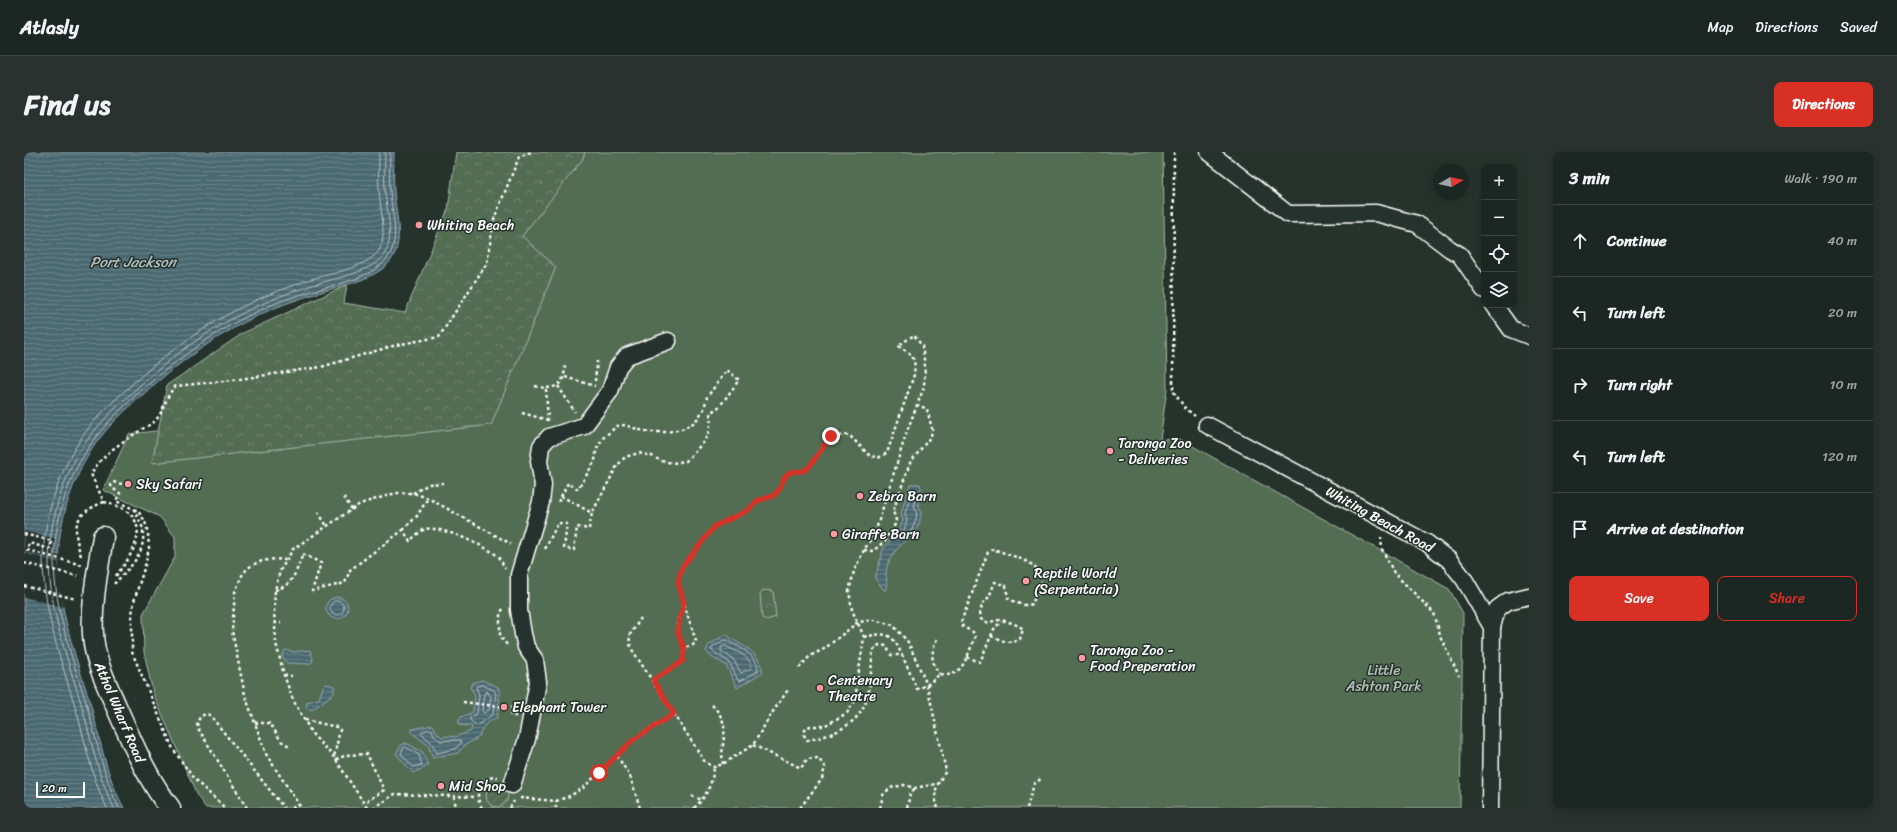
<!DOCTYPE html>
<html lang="en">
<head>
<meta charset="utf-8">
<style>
	body { margin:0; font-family:Sriracha,sans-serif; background:#29322f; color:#f1f3f6 }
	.controls { position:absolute; right:12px; top:12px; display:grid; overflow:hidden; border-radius:8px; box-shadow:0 2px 10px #0003 }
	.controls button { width:36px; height:36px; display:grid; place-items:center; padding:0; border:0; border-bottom:1px solid #3a4340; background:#1c2622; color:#f1f3f6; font:20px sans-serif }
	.compass { position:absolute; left:1409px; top:12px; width:36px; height:36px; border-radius:50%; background:#1c2622; box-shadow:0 2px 10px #0003; rotate:81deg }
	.scale { position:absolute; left:12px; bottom:10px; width:49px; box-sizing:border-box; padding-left:4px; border:2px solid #fff; border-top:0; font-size:11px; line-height:14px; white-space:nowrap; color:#fff; -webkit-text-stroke:3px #26332d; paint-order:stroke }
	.stop { position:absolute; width:12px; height:12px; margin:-9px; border:3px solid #d93025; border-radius:50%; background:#fff }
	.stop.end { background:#d93025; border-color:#fff; box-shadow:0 1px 4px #0008 }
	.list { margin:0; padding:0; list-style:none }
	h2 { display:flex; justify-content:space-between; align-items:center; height:52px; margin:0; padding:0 16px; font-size:17px }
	h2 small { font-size:13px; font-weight:400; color:#a0a5a5 }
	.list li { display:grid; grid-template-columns:26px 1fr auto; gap:12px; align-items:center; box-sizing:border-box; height:72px; padding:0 16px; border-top:1px solid #3a4340 }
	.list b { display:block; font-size:15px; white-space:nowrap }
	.list em { font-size:13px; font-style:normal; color:#a0a5a5 }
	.actions { display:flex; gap:8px; padding:12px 16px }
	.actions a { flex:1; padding:9px 0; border:1px solid #d93025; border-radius:8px; text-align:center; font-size:14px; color:#d93025 }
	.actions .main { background:#d93025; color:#fff }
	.icon { flex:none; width:22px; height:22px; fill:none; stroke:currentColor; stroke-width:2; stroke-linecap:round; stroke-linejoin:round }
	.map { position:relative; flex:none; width:1505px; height:656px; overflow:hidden; border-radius:8px }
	header { display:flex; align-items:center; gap:24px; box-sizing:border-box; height:56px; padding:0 20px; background:#1c2622; border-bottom:1px solid #3a4340 }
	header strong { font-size:19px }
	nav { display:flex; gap:22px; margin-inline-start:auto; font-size:14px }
	.intro { display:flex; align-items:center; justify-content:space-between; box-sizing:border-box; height:96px; padding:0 24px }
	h1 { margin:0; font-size:28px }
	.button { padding:10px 18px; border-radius:8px; background:#d93025; color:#fff; font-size:14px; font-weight:700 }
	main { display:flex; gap:24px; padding:0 24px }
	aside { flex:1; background:#1c2622; border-radius:8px; box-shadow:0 2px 10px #0003 }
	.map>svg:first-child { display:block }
	.green { fill:#536d53; stroke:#a9b6a9 }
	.forest { fill:url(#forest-crowns); stroke:#a9b6a9 }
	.garden { fill:url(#garden-furrows); stroke:#a9b6a9 }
	.water { fill:url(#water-rules); stroke:#94a5aa }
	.pier { fill:#26332d }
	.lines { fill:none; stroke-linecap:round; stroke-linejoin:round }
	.shore { stroke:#b7c3c7; stroke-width:1 }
	.minor-casing { stroke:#fff; stroke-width:19 }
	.major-casing { stroke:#fff; stroke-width:23 }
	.path { stroke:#fff; stroke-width:2.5; stroke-dasharray:3 3; stroke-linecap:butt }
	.minor { stroke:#26332d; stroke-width:16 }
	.major { stroke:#26332d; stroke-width:20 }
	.route { stroke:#d93025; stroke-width:5 }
	.poi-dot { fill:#ff9aa2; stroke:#26332d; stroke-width:1.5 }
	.labels { text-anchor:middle; stroke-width:3; stroke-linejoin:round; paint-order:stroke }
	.poi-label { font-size:14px; fill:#fff; stroke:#26332d; text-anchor:start }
	.street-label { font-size:14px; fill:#fff; stroke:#26332d }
	.park-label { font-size:14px; fill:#b2bdb2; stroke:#26332d }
	.water-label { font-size:15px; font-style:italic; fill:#aebcc0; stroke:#26332d }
</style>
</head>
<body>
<header>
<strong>Atlasly</strong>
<nav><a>Map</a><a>Directions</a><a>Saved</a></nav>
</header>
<div class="intro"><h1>Find us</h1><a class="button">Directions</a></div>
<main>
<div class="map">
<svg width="1505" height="656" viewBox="0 0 1505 656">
	<defs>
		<pattern id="forest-crowns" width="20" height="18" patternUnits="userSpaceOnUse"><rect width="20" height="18" fill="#536d53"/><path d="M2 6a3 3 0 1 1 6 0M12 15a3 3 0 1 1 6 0" fill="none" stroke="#6d836d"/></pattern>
		<pattern id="garden-furrows" width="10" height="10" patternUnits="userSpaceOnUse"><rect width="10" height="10" fill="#536d53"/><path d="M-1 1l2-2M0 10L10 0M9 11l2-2" fill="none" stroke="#6d836d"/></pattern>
		<pattern id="water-rules" width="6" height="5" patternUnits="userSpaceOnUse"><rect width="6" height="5" fill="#4c6972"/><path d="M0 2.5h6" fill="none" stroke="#678087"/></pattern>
	</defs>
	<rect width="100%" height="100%" fill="#26332d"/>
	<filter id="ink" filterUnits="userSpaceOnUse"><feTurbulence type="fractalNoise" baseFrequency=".025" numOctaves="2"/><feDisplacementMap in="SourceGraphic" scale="8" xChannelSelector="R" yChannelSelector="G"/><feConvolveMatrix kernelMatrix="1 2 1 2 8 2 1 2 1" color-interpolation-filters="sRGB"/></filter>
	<g filter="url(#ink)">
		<!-- green -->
		<polygon class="green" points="561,0 1139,0 1143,236 1136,288 1156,287 1425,437 1439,461 1436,656 182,656 173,644 129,541 120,500 119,462 151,405 151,385 136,365 79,338 105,282 157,276 359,222 509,45 558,8"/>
		<!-- forest -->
		<g class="forest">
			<polygon points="432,0 561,0 558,8 498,84 532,115 467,273 128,311 143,233 219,181 323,133 320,151 381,161 424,57"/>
			<polygon points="739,438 749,439 752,465 742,468 738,466 736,442"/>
		</g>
		<!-- garden -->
		<circle class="garden" cx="473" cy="644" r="11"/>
		<!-- water -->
		<g class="water">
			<path d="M 0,0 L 370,0 C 370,13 369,26 370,38 C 371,59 380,86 369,105 C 357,127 316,134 294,141 C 278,146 262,151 246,158 C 196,180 153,211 113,248 C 95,264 77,281 65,302 C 46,334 34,373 34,411 C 35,458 51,503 65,547 C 76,584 81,622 100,656 L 0,656 Z"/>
			<path d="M 886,332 L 896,332 L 897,336 L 894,352 C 901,362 894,376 888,384 C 878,389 863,407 862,420 C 862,427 864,431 861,439 L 851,427 L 859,397 L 875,379 L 879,369 L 877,361 Z"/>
			<circle cx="313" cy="456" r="11"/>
			<path d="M 702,482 C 718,497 733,494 739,520 L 713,536 L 702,513 L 687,505 L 682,499 L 684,494 Z"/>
			<polygon points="261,498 270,500 286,498 289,506 288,510 285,512 263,511 258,504"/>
			<path d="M 458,528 L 474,535 L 476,541 L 473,566 C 463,569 458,575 455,585 L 441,593 L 434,601 L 409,606 L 404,593 L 388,581 L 388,577 L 409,573 L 413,581 L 418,585 L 425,584 L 431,585 L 447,579 L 448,574 L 435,573 L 435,566 L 449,560 L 451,543 L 446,535 L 449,531 Z"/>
			<polygon points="302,532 310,534 310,541 288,558 282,556 283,550 295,547 299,535"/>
			<polygon points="382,591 399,600 404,614 389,621 372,602 377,593"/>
		</g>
		<!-- pier -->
		<g class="pier">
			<polygon points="0,379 32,387 28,402 37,404 36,409 0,400"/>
			<polygon points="0,401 34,410 39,455 0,445"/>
		</g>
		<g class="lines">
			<!-- shore -->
			<g class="shore">
				<polygon points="890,340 891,342 890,353 893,363 888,378 881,383 879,381 883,369 881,361 888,341"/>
				<circle cx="313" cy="456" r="7"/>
				<path d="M 701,488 C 712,493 735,503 734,519 L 716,529 L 714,528 L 705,510 L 687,498 L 688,496 Z"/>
				<path d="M 701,494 C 711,499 726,503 728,516 L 717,521 L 709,507 L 697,499 L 697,496 Z"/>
				<polygon points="458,533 470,538 472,542 469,562 453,574 445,567 453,561 455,543 452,535"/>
				<polygon points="463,540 467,544 465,558 460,561 458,559 460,542"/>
				<polygon points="408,578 410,583 416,589 436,588 437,591 431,597 413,601 407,590 397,581 402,578"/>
				<polygon points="382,595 395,603 398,613 389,615 377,602 379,596"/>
				<path d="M 83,656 C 66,623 61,586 50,551 C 36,506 20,459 19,411 C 19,370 32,328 53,293 C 66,271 84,254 103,237 C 145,198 191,165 244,143 C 258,137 273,132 287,127 C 306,122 346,115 356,97 C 363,83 356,54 355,38 C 354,26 355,13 355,0"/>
				<path d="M 90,656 C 73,623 67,586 57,551 C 43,506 26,459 25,411 C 25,371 38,327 59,294 C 74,272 92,255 111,238 C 151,201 194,170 245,149 C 260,142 276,137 292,132 C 312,126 350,120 361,101 C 371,84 362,57 361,38 C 360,26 361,13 361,0"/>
				<path d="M 95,656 C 78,621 72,584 61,547 C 47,503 31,457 30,411 C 30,372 42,330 63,298 C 76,277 93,261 111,244 C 148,211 187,181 232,160 C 245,154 258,148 272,144 C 298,135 348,129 364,105 C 377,87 367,58 366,38 C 365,26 366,13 366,0"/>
			</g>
			<defs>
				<g id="minor">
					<polyline points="1185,0 1264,62 1352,61 1393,72 1426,97 1436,103 1460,138"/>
					<polyline points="1470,153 1487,177 1505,184"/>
					<polyline points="1183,273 1403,391 1425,408 1440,427 1468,475 1466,656"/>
					<polyline points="1468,475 1473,457 1484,449 1505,444"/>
					<polyline points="488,633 503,587 514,530 511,508 502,495 499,482 495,458 495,423 517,350 519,333 515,309 517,294 525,285 560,274 586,239 594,215 603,204 644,189"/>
				</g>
				<path id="major" d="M 79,385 C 74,417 67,450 69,482 C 70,507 82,531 92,554 C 108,590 122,625 146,656"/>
			</defs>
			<!-- minor casing -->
			<use href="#minor" class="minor-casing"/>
			<!-- major casing -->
			<use href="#major" class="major-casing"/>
			<!-- path -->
			<g class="path">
				<polyline points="1150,0 1149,239 1161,256 1171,264"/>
				<polyline points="541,225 571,234"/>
				<polyline points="571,229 573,209"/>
				<path d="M 511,234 C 531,239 541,234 541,212"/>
				<polyline points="534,234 551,260"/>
				<polyline points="522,237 524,269"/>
				<polyline points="498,261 524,268"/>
				<polyline points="98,332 89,330 87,333 88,336 96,341 92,349 114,359 121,369 124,382 125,396 122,410 110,449 108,463 108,500 149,597 170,627 201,656"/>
				<polyline points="389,341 405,332 419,331"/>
				<polyline points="537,344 568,361"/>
				<polyline points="320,345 328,358"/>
				<path d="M 80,350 C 131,362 115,395 91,425"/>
				<polyline points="294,360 303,374"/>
				<polyline points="379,378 393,364 404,346"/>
				<polyline points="0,382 28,389 26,397 5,391 3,398 58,413"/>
				<polyline points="1357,385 1358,397 1370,421 1410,461 1417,486 1435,524"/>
				<path d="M 521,397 L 534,371 L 543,372 L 540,396 L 550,398 L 553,375 L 565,377 L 568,361 L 593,314 L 601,305 L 615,301 L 628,304 L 637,309 L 649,311 L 662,309 C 677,292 689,285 686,261 L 696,254 L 715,228 L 703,218 L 683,245 L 680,257 L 671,270 L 658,277 L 643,280 L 627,280 L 616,278 L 601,273 L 593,274 L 579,286 L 572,298 L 571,309 L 554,337 L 544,331 L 534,350"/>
				<polyline points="840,398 849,399 862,388 863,384 869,378 872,368 869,359 886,311 907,284 908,277 903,257 894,253"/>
				<path d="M 57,404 C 48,375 49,362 80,350 L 67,322 C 78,302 98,290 117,278 C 121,275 126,273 130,270 C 141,259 141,243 152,234 L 209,228 L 297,215 L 372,193 L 415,185 L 463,111 L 470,67 L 495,5 L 507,0"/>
				<polyline points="262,408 251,407 238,409 228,413 219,421 211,440 208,479 221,543 242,602 277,656"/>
				<polyline points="0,411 54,424"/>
				<path d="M 90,430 L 91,431 C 107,414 124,400 118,374 C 116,368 112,363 110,357"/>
				<polyline points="0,434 52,447"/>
				<path d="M 251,438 C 270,433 272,419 279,402 L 297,411 L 288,439 L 321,431 L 326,418 L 379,378 L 386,389 C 390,385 396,379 401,377 C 416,373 464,395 475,405 C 477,408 479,413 481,416"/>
				<polyline points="660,452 672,489 669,493 660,496"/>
				<polyline points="479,457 476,462 476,484 484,494"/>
				<polyline points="250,471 257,471"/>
				<polyline points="967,484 971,475 978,470"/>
				<path d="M 840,485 C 864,480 868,481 878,503"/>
				<path d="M 913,487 C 907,500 906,511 916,522"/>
				<path d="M 775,516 L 786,504 L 800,497 L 834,470 L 849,468 L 869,473 L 884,490 L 903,533 L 922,619 C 913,632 908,640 914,656"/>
				<polyline points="260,523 268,524"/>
				<path d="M 834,525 L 831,549 L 823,561 L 800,574 L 786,574 L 781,578 L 780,583 L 783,588 C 805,585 832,574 841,552 C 847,536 847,516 849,499 L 855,493 L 862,494 L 867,503 L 878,503 L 893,537 L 903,533 L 916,522 C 939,528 944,501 951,485 L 949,480 L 939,475 L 937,470 L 964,400 L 969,397 C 982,402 1020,411 1018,428 C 1017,436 1011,445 1008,452 C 1000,455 992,451 984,446 L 982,434 L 971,430 L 965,445 L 959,451 L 956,460 L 957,467 C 966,474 967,468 975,468 C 981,468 995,473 999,477 L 996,487 C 986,493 977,488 967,484 L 956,510 L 943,505"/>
				<path d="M 629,528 L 659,509 L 660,496 L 654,481 L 655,468 L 660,451 L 654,430 L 658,415 L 691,374 L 723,359 L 733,349 L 749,344 L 755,338 L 761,325 L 766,320 L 779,319 L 785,315 L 807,284 L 825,283 L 845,303 L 854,306 L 863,301 L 890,223 C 892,204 889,203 874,194 L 890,183 L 898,194 L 901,214 L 900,235 L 883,279 L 851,381 L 840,398 L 830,419 L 825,439 L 828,458 L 840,485 L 834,525 L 823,531"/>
				<polyline points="439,550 488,556 487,564 492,564"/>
				<path d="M 688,553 C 710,575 695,587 699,612"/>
				<polyline points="650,562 681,610 690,615 699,612 729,593 748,561 764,538"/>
				<polyline points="281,568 313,575 316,578 310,605"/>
				<polyline points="231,571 246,571 257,589 267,595"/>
				<polyline points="729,593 777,616 783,607 794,606 801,615 798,627 776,656"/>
				<polyline points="593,604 606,624 616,656"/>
				<polyline points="312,608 322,603 343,602 360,638 340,651"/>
				<polyline points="430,644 432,656"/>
				<polyline points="668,644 678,648"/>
				<polyline points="496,646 532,649 546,644 559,636 609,588 650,562 607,496 605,484 617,466"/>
				<polyline points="223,656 175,578 173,571 176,565 181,562 186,563 260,656"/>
				<polyline points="268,656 275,653"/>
				<polyline points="343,656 310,605 289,583 269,548 260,523 252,491 250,460 251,438 256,419 269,397 336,352 372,341 389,341 404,346 487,392"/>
				<polyline points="349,656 371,642 453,645"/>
				<path d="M 458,656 C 449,642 456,624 474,625"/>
				<polyline points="486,656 490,649"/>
				<polyline points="532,656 532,649"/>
				<path d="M 670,656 C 683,644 688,632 690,615"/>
				<polyline points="856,656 859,643 866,636 880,633 891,636 912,632"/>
				<polyline points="883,656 886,642 891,636"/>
				<polyline points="1003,656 1010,632 1018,626"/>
			</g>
			<!-- minor -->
			<use href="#minor" class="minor"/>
			<!-- major -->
			<use href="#major" class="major"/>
		</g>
	</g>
	<g class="lines" filter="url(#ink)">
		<!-- route -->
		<polyline class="route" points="575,621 609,588 650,562 629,528 659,509 660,496 654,481 655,468 660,451 654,430 658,415 691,374 723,359 733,349 749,344 755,338 761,325 766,320 779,319 785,315 807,284"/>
	</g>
	<!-- markers -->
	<g class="poi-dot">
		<circle cx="395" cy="73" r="4"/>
		<circle cx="1086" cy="299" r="4"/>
		<circle cx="104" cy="332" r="4"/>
		<circle cx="836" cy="344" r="4"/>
		<circle cx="810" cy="382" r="4"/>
		<circle cx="1002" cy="429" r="4"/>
		<circle cx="1058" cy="506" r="4"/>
		<circle cx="796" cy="536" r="4"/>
		<circle cx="480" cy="555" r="4"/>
		<circle cx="417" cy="634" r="4"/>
	</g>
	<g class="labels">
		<!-- poi labels -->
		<g class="poi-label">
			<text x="403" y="78">Whiting Beach</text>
			<text x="1094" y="296">Taronga Zoo<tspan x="1094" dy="16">- Deliveries</tspan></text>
			<text x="112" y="337">Sky Safari</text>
			<text x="844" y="349">Zebra Barn</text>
			<text x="818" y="387">Giraffe Barn</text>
			<text x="1010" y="426">Reptile World<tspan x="1010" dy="16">(Serpentaria)</tspan></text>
			<text x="1066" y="503">Taronga Zoo -<tspan x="1066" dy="16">Food Preperation</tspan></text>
			<text x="804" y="533">Centenary<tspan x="804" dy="16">Theatre</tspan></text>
			<text x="488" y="560">Elephant Tower</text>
			<text x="425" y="639">Mid Shop</text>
		</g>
		<!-- street labels -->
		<g class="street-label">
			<text transform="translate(1356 367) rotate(29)" y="5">Whiting Beach Road</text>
			<text transform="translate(96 560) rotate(67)" y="5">Athol Wharf Road</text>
		</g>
		<!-- park labels -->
		<g class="park-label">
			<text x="1360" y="523">Little<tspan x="1360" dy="16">Ashton Park</tspan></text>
		</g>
		<!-- water labels -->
		<g class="water-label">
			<text x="109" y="115">Port Jackson</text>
		</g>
	</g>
</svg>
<div class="controls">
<button>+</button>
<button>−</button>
<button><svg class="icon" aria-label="locate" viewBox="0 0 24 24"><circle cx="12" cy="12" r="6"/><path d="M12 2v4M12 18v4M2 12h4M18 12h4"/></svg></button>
<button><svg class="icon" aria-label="layers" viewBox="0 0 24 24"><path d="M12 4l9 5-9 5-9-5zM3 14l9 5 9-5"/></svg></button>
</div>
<svg class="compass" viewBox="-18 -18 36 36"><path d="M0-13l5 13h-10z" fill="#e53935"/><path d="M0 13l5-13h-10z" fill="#a0a5a5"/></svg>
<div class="scale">20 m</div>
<div class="stop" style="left:575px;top:621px"></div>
<div class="stop end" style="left:807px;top:284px"></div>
</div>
<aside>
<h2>3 min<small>Walk · 190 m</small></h2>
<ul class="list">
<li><svg class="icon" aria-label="ahead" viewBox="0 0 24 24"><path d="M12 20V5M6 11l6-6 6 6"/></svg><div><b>Continue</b></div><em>40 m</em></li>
<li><svg class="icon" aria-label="left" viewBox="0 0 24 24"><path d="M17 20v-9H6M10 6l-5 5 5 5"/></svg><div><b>Turn left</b></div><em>20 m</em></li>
<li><svg class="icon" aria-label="right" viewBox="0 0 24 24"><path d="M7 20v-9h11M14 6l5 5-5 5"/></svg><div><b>Turn right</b></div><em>10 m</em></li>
<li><svg class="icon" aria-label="left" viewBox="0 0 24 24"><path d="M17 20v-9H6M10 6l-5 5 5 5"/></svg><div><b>Turn left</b></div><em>120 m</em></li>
<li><svg class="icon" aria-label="arrive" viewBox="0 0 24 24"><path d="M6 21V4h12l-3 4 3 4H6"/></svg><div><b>Arrive at destination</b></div></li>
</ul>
<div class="actions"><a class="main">Save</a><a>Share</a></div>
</aside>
</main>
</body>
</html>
